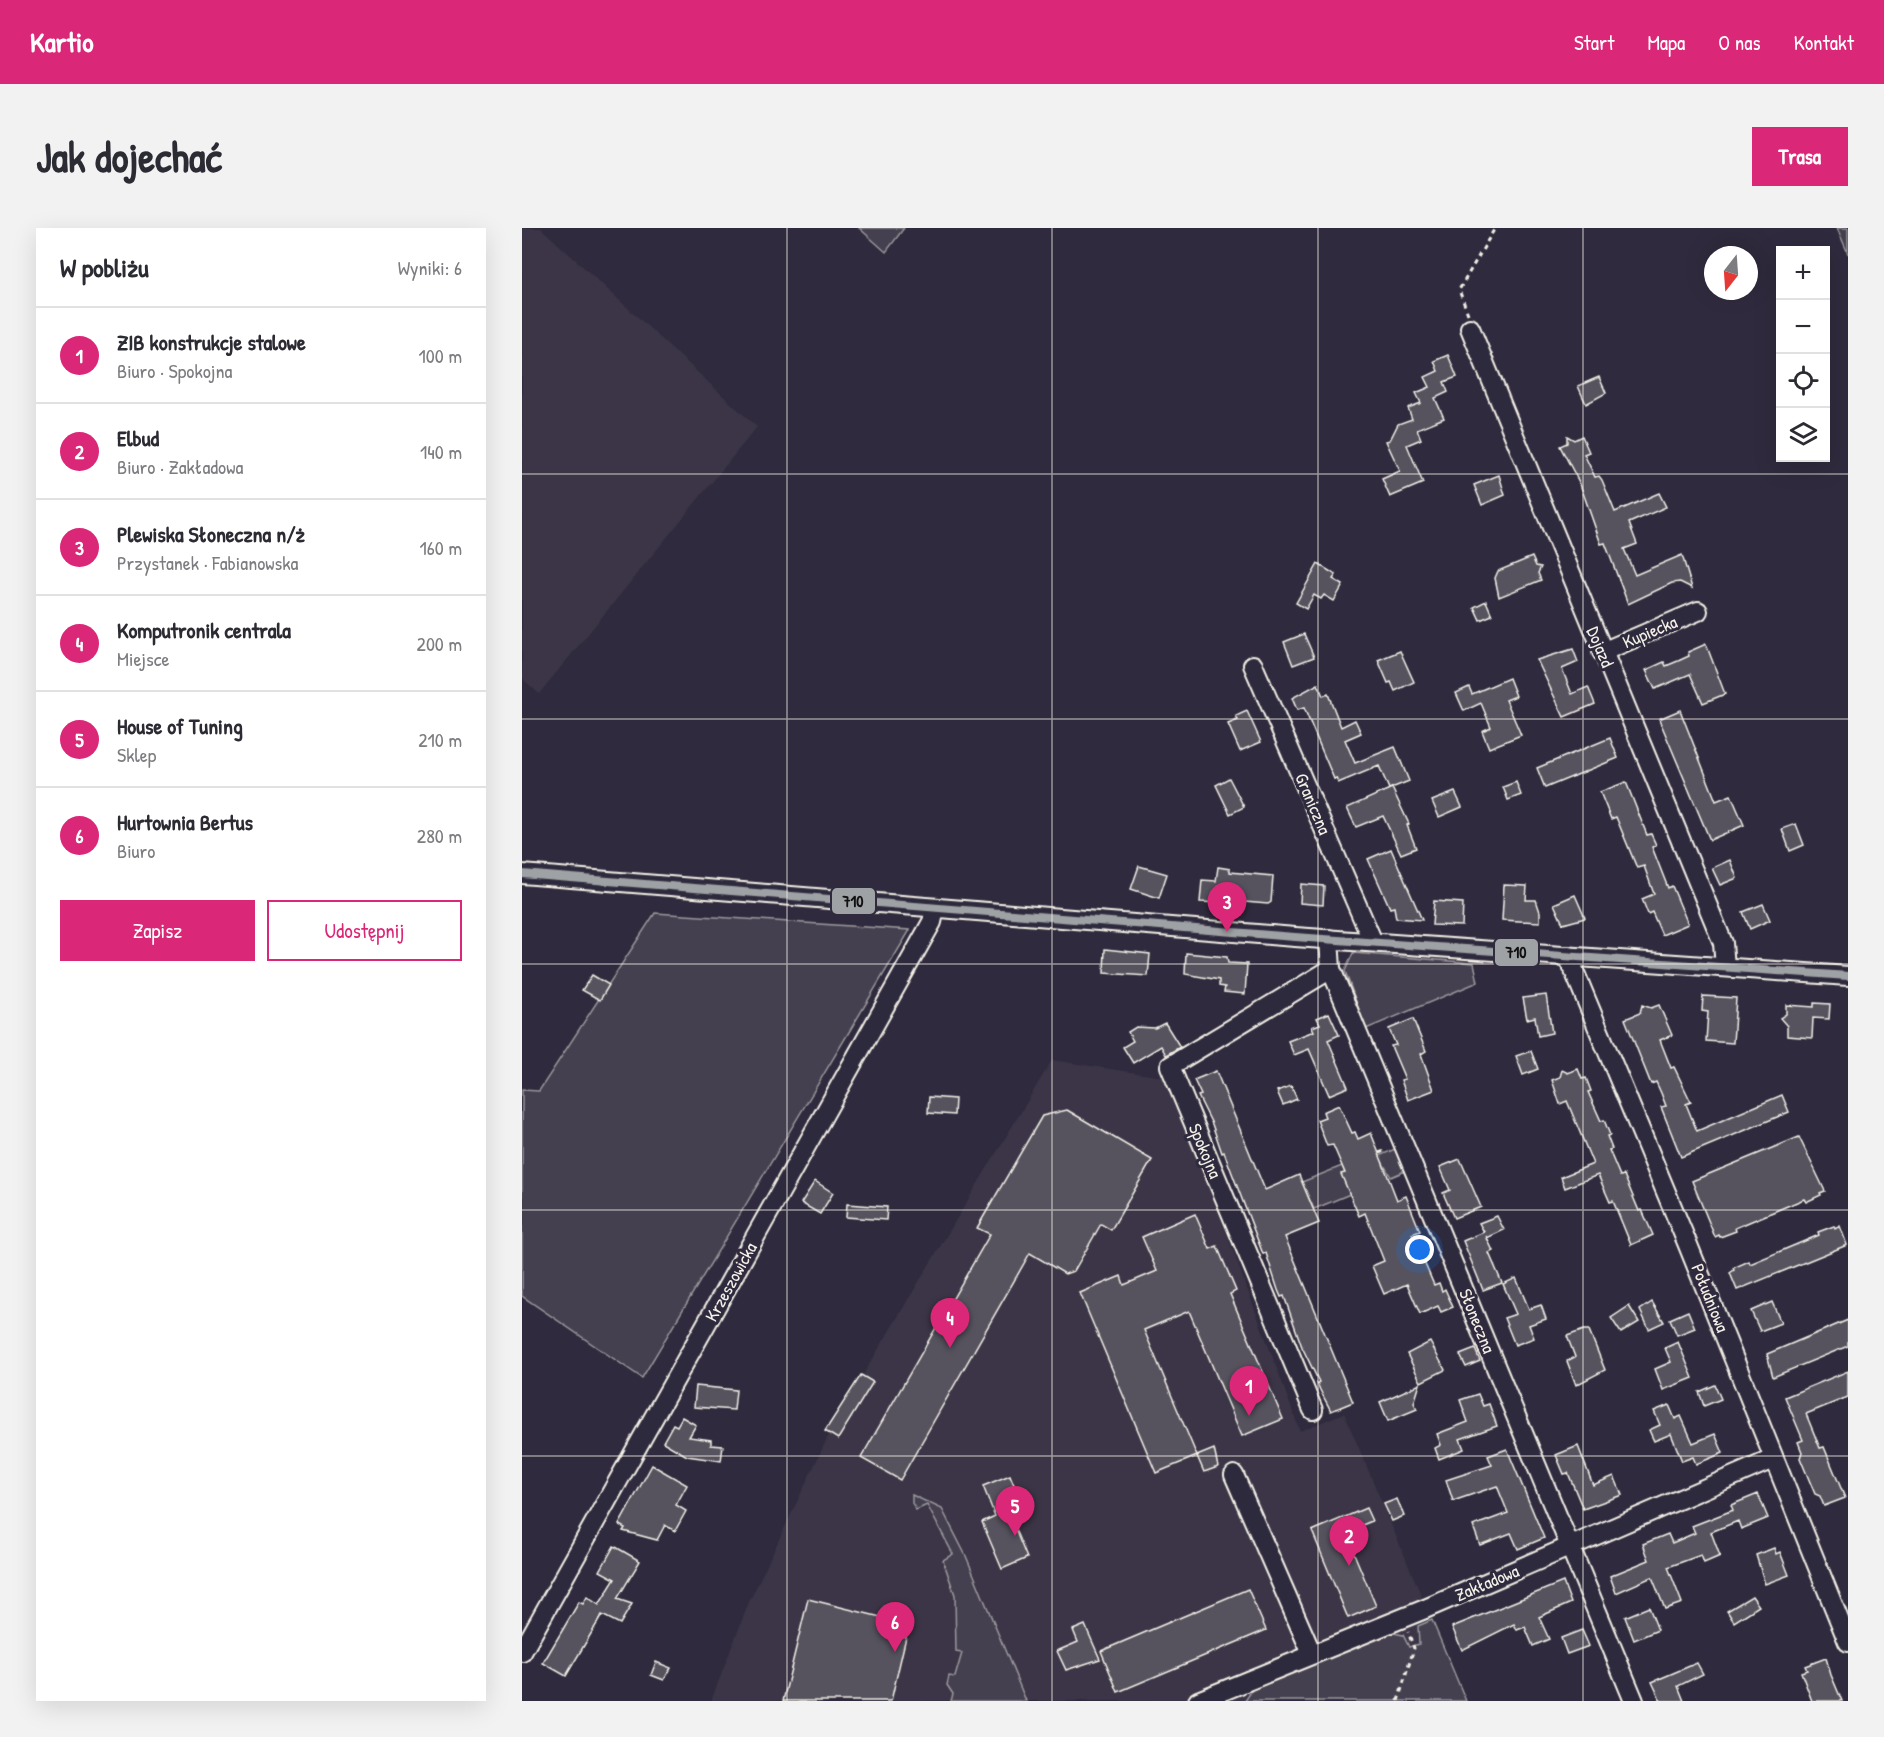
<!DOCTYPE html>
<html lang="pl">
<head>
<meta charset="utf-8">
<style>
	body { margin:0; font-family:"Patrick Hand",sans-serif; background:#f2f2f3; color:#2b2b33 }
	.controls { position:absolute; right:18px; top:18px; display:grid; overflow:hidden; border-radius:0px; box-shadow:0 6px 24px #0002 }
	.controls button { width:54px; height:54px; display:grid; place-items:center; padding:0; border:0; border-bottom:2px solid #e1e1e2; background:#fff; color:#2b2b33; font:30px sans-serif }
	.compass { position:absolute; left:1182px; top:18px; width:54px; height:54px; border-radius:50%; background:#fff; box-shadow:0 6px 24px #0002; rotate:197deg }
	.you { position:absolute; left:898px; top:1022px; width:21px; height:21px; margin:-15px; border:4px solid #fff; border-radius:50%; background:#1a73e8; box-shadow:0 0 0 9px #1a73e833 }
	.badge { display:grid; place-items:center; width:39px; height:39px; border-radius:50%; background:#db2777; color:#fff; font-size:20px; font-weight:700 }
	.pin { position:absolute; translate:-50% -50px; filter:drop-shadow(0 2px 3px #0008) }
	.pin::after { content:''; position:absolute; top:32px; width:21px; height:18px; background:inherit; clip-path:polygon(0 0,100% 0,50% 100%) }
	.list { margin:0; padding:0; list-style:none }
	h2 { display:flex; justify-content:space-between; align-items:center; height:78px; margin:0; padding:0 24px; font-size:26px }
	h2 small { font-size:20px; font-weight:400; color:#7c7c81 }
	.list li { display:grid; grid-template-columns:39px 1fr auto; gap:18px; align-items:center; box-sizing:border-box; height:96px; padding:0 24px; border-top:2px solid #e1e1e2 }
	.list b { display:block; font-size:22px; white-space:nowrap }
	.list p { margin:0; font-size:20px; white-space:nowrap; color:#7c7c81 }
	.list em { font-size:20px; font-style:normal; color:#7c7c81 }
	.actions { display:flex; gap:12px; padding:18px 24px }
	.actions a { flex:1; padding:14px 0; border:2px solid #db2777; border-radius:0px; text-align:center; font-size:21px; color:#db2777 }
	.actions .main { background:#db2777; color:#fff }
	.icon { flex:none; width:33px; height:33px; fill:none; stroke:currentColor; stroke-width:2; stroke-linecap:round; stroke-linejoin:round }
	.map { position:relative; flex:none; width:1326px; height:1473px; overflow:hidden; border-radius:0px }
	header { display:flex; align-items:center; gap:36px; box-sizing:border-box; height:84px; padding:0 30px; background:#db2777; color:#fff }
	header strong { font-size:28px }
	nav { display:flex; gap:33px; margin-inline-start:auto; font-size:21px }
	.intro { display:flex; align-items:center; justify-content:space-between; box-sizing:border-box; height:144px; padding:0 36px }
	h1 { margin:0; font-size:42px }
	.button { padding:15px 27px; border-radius:0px; background:#db2777; color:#fff; font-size:21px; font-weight:700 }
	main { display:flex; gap:36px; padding:0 36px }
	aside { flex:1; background:#fff; border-radius:0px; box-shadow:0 6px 24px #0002 }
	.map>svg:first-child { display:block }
	.built { fill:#3b3647 }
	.green { fill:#454050; stroke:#9c989c; stroke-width:1.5 }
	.building { fill:#56525f; stroke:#f4f1e8; stroke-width:1.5 }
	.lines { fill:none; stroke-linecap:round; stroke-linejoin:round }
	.minor-casing { stroke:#f4f1e8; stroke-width:22 }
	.path { stroke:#f4f1e8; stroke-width:3; stroke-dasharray:4.5 4.5; stroke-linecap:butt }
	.minor { stroke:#2f2a3d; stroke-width:18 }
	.bus-1-casing { stroke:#2f2a3d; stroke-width:12 }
	.bus-1 { stroke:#9ea2a5; stroke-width:8 }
	.grid { fill:none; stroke:#f4f1e8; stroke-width:1.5; stroke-opacity:0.55 }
	.labels { text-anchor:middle; stroke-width:6; stroke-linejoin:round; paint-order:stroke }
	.street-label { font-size:18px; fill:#f4f1e8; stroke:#2f2a3d }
	.line-badge { stroke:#2f2a3d; stroke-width:2 }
	.pale-badge-label { font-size:16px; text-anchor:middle; font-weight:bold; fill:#111 }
</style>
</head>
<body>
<header>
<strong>Kartio</strong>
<nav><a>Start</a><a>Mapa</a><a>O nas</a><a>Kontakt</a></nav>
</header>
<div class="intro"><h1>Jak dojechać</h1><a class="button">Trasa</a></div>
<main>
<aside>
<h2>W pobliżu<small>Wyniki: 6</small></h2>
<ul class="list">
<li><span class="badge">1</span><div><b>ZIB konstrukcje stalowe</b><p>Biuro · Spokojna</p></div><em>100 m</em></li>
<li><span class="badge">2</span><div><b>Elbud</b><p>Biuro · Zakładowa</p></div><em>140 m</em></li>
<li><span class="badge">3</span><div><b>Plewiska Słoneczna n/ż</b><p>Przystanek · Fabianowska</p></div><em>160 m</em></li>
<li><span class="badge">4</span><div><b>Komputronik centrala</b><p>Miejsce</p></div><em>200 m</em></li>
<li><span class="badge">5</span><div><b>House of Tuning</b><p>Sklep</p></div><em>210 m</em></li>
<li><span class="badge">6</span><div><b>Hurtownia Bertus</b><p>Biuro</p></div><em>280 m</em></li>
</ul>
<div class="actions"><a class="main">Zapisz</a><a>Udostępnij</a></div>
</aside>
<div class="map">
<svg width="1326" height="1473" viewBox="0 0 1326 1473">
	<rect width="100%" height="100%" fill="#2f2a3d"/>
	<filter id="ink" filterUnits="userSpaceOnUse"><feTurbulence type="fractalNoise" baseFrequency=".0167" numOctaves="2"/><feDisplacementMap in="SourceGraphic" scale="12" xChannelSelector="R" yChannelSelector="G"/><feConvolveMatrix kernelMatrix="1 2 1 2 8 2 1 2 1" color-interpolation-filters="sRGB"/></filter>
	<g filter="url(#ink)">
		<!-- built -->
		<g class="built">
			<polygon points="0,0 19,0 235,199 17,466 0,450"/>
			<polygon points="530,832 647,850 778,1203 822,1185 944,1473 189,1473 227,1374 314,1192"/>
		</g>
		<!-- green -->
		<g class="green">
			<polygon points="337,0 382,0 364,24"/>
			<polygon points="1315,0 1326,0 1326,26 1325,23"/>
			<polygon points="133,685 388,702 120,1150 0,1068 0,862 17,863"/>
			<polygon points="831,725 952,735 956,754 844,801 823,743"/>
			<polygon points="873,921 883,943 869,949 857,928"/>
			<polygon points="820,938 823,945 820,946 828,966 792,981 780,954"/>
			<polygon points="390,1267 420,1281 444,1328 504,1473 429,1473 431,1466 425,1457 427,1448 433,1449 440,1425 434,1424 433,1367 421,1332 431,1326 405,1277 394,1282 390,1275"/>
			<polygon points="910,1392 944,1473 723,1473 732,1459 867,1404 881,1407 887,1419 897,1416 896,1398"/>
		</g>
		<!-- building -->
		<g class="building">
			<polygon points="926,127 935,149 922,154 926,164 913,170 922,190 895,201 899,211 885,217 901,255 868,269 860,251 878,243 864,213 868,212 876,196 890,191 886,180 899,175 894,165 908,159 903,149 916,143 912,133"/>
			<polygon points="1077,149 1084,165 1064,176 1056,158"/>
			<polygon points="1045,208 1052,212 1060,208 1067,224 1062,226 1073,249 1077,248 1080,252 1093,284 1137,265 1144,279 1107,295 1115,316 1102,321 1113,347 1160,327 1170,360 1158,354 1150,355 1106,376 1083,315 1079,316 1058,256 1038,218 1045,215"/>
			<polygon points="977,247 983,267 960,277 952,257"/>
			<polygon points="1010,329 1014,338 1019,339 1016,345 1019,352 977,369 973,350 976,343"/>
			<polygon points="796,336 814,347 811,351 821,357 812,373 802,367 799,371 792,367 784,381 774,375"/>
			<polygon points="964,373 970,387 958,392 952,379"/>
			<polygon points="782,406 792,429 771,437 762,414"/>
			<polygon points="1184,416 1203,466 1181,475 1168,446 1133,461 1124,442 1142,434 1144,438 1156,433 1167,428 1166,424"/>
			<polygon points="1051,421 1056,434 1040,441 1050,466 1066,459 1073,476 1042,489 1015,432"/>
			<polygon points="878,423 892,454 873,463 869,454 866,455 856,432"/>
			<polygon points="987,450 994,468 984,472 999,507 967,520 960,503 969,499 959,475 942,483 934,465 947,459 950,466"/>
			<polygon points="796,456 801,468 806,466 819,499 833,492 839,505 823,512 833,535 873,519 887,553 867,561 857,538 816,555 814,550 812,551 782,480 775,482 770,470"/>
			<polygon points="1158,482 1194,573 1209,567 1222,597 1188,612 1137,491"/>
			<polygon points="725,483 739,514 718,523 706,496 716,492 714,488"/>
			<polygon points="1088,510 1096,530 1023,560 1015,540"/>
			<polygon points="707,550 722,579 708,586 694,557"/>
			<polygon points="994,554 999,567 986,572 981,559"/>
			<polygon points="1104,554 1125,607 1129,606 1134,617 1130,619 1146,660 1150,658 1166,696 1140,707 1130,684 1126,686 1120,671 1132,666 1122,638 1115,640 1094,589 1089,591 1078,564"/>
			<polygon points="870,560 887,596 885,597 894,620 879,626 861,588 834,599 825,580"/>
			<polygon points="933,564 940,579 917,589 910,573"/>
			<polygon points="1274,596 1282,617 1268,623 1260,601"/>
			<polygon points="869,621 900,692 874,690 872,679 868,680 859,660 846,631"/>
			<polygon points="1208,632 1215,650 1198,657 1190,640"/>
			<polygon points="617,638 645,646 637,670 609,661"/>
			<polygon points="696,639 708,641 708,644 751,648 749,674 746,676 698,672 698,675 678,674 680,652 694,653"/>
			<polygon points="779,656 802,658 801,677 778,675"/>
			<polygon points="982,657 1005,658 1004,672 1014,672 1018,684 1018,694 980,692"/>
			<polygon points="1053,667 1063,690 1041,696 1032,676"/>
			<polygon points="912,673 941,675 940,698 910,697"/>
			<polygon points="1241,676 1248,692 1228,701 1221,684"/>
			<polygon points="583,721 628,726 626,748 582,745"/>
			<polygon points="664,725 705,729 706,735 725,736 723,766 702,764 703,759 697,758 697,752 663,746"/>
			<polygon points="70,747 87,757 78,772 60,762"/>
			<polygon points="1024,767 1030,805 1016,808 1013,789 1005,791 1001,770"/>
			<polygon points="1181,768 1214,770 1211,815 1184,813 1186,784 1180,783"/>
			<polygon points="1292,775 1308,776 1307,791 1291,790 1290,810 1265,808 1265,798 1258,790 1264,786 1264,777 1292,779"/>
			<polygon points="1120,777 1129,780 1137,777 1150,807 1138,812 1149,840 1152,839 1169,874 1164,876 1175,903 1260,867 1267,884 1159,929 1139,879 1144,878 1139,865 1134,854 1129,856 1103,791 1118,785"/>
			<polygon points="807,785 817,807 806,812 826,859 807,867 787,821 772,827 766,813 792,803 790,799 798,796 795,790"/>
			<polygon points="891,791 904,823 899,826 912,862 886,872 879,852 883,851 869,818 874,817 867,801"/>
			<polygon points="643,795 658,819 644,827 639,818 611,835 601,819 611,813 606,804 614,799 633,800"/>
			<polygon points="1009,823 1016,841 1001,847 994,828"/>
			<polygon points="1056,841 1060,851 1064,850 1069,863 1066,864 1079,893 1082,892 1088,907 1085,908 1090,921 1087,922 1098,948 1102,947 1117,983 1120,982 1131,1007 1109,1017 1091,973 1088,974 1076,947 1043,960 1039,949 1071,936 1045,873 1038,876 1030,852 1038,849 1040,842 1046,845"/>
			<polygon points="694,843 743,962 777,947 797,995 763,1009 831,1174 809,1183 798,1162 795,1155 797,1154 780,1119 762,1068 759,1069 756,1062 744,1025 741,1026 702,924 700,925 690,896 676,868 679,867 672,852"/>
			<polygon points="769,858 775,871 761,877 755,863"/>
			<polygon points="407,869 433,871 432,887 406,885"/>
			<polygon points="817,877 830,905 833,904 836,911 849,905 875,972 884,968 898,1003 890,1006 912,1057 917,1055 920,1063 923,1061 931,1079 919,1084 916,1078 898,1086 885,1056 862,1066 850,1038 862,1033 843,985 837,988 819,946 823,945 811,917 805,918 795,892 803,889 801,884"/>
			<polygon points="545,882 630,932 589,1002 579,996 552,1043 543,1046 508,1025 378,1252 339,1230 468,1006 455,1000 520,888"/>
			<polygon points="1277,909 1303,963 1298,965 1299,967 1284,974 1282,971 1213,1000 1214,1003 1198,1009 1197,1007 1193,1009 1170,953"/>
			<polygon points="938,931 959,979 932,990 921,965 928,962 918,939"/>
			<polygon points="293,953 311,965 298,986 279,975"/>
			<polygon points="325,976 365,979 364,992 324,989"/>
			<polygon points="673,986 688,1021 695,1018 714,1063 708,1066 761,1191 720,1208 667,1083 622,1102 675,1228 634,1245 558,1065 599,1048 602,1057 635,1043 620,1009"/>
			<polygon points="975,988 982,1002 965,1010 964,1008 971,1023 967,1025 980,1055 961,1062 941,1013 962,1004 957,995"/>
			<polygon points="1312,998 1313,1001 1318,998 1325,1017 1215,1062 1208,1045 1212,1042 1211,1040 1227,1033 1228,1036 1297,1007 1296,1004"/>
			<polygon points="994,1050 1007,1081 1019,1077 1024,1091 1007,1097 1012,1110 993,1117 982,1090 994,1086 981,1056"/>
			<polygon points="1130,1074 1142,1094 1127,1101 1118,1082"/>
			<polygon points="1250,1074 1259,1095 1238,1103 1229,1083"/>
			<polygon points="1107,1078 1117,1094 1099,1105 1089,1090"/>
			<polygon points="1166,1083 1173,1100 1155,1107 1148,1091"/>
			<polygon points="1326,1092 1326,1118 1251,1149 1245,1126"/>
			<polygon points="1062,1102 1067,1102 1083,1142 1054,1157 1045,1133 1053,1129 1045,1108"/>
			<polygon points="908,1114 923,1142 899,1154 885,1126"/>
			<polygon points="1156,1114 1171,1150 1141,1162 1133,1141 1149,1134 1143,1120"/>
			<polygon points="953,1121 958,1133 944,1139 938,1127"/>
			<polygon points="1326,1143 1326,1169 1284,1186 1298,1220 1302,1219 1323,1270 1302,1278 1298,1268 1293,1266 1278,1230 1280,1224 1276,1214 1281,1212 1263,1169"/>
			<polygon points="339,1147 351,1154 316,1211 303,1203"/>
			<polygon points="898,1156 892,1175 895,1181 866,1193 858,1174"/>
			<polygon points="1193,1157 1199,1171 1182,1178 1177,1164"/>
			<polygon points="174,1158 214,1162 212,1182 172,1179"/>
			<polygon points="956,1166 961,1178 967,1176 975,1198 938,1211 942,1221 917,1231 913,1220 919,1217 915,1206 946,1194 938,1172"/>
			<polygon points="1147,1177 1153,1191 1159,1188 1171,1215 1193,1206 1201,1225 1174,1236 1171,1229 1160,1233 1149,1206 1132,1213 1127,1202 1138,1197 1132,1183"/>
			<polygon points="160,1189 174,1197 167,1209 189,1212 189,1217 201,1218 199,1233 165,1228 141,1214 151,1196 155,1198"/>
			<polygon points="1056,1218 1071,1257 1092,1248 1100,1267 1061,1281 1046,1245 1042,1246 1034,1227"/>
			<polygon points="692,1221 696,1239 682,1244 675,1228"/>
			<polygon points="985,1221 1022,1310 996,1321 989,1305 958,1317 951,1298 986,1285 975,1258 931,1273 924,1252 970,1237 966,1228"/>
			<polygon points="130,1237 165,1257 154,1277 164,1283 153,1303 143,1297 135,1312 101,1303 103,1300 97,1297"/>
			<polygon points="488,1247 497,1269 482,1275 505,1330 480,1341 460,1294 473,1288 461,1258"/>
			<polygon points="1236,1266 1246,1290 1219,1301 1216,1293 1189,1304 1198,1328 1182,1335 1179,1327 1146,1339 1160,1375 1143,1381 1130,1349 1094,1365 1088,1348 1127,1332 1121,1316 1146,1306 1150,1315 1173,1305 1170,1298 1211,1282 1209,1277"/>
			<polygon points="875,1271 882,1288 870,1293 862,1276"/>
			<polygon points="844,1280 850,1293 823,1304 854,1378 826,1390 790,1303"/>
			<polygon points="92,1318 118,1333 95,1371 110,1376 98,1396 80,1387 44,1448 21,1435 57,1374 61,1376 65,1369 77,1377 93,1351 78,1343"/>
			<polygon points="1252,1320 1254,1326 1258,1324 1267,1347 1243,1356 1234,1327"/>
			<polygon points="1041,1354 1049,1375 1017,1389 1027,1411 1011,1418 1003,1399 995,1402 992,1396 940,1422 930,1399"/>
			<polygon points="726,1361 744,1402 596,1464 579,1423"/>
			<polygon points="1230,1368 1237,1378 1212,1394 1205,1383"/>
			<polygon points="286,1371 387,1396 369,1473 261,1473"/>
			<polygon points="1127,1379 1136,1402 1112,1412 1103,1389"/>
			<polygon points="563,1397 578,1431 544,1442 535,1423 556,1414 551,1402"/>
			<polygon points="1060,1402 1067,1418 1045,1426 1039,1410"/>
			<polygon points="1304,1430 1309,1447 1320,1473 1290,1473 1279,1444 1285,1442 1283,1438"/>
			<polygon points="134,1434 149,1440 142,1452 129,1447"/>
			<polygon points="1175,1435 1181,1446 1156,1458 1162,1473 1139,1473 1130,1454"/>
		</g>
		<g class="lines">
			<defs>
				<g id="minor">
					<polyline points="948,100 1201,715 1203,739"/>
					<polyline points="1080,424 1176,383"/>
					<polyline points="731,437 851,714"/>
					<polyline points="0,646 773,709 1326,748"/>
					<polyline points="807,711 809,741 1112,1473"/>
					<polyline points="1046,728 1166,1017 1326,1414"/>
					<polyline points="791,1182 648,838 809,741"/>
					<polyline points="712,1247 790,1426"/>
					<polyline points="0,1424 410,694 413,681"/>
					<polyline points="676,1473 903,1381 1251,1231"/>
				</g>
			</defs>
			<!-- minor casing -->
			<use href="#minor" class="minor-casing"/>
			<!-- path -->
			<g class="path">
				<polyline points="946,86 937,62 973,0"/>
				<polyline points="857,925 865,922"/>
				<polyline points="876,1473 892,1420 886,1404"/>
			</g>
			<!-- minor -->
			<use href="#minor" class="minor"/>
			<defs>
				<polyline id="bus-1" points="0,646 773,709 1326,748"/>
			</defs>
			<!-- bus-1 casing -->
			<use href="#bus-1" class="bus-1-casing"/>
			<!-- bus-1 -->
			<use href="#bus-1" class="bus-1"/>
		</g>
	</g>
	<!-- grid -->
	<path class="grid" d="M 265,0 L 265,1473M 530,0 L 530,1473M 796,0 L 796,1473M 1061,0 L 1061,1473M 0,246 L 1326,246M 0,491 L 1326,491M 0,736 L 1326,736M 0,982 L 1326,982M 0,1228 L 1326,1228"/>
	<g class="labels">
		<!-- street labels -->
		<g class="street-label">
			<text transform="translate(1128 404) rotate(-23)" y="6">Kupiecka</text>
			<text transform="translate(1078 419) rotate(67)" y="6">Dojazd</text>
			<text transform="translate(791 576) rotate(67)" y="6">Graniczna</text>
			<text transform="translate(683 923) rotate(67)" y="6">Spokojna</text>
			<text transform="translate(209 1054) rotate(-61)" y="6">Krzeszowicka</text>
			<text transform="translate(1188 1070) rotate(68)" y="6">Południowa</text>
			<text transform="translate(955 1093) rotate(68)" y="6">Słoneczna</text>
			<text transform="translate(965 1355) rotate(-23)" y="6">Zakładowa</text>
		</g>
	</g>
	<g class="line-badge">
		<rect x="309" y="659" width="45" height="28" rx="6" fill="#9ea2a5"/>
		<rect x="972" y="710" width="45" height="29" rx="6" fill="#9ea2a5"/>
	</g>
	<g class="pale-badge-label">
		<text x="331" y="679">710</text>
		<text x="994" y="730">710</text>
	</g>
</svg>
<div class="controls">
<button>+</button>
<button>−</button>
<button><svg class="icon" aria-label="locate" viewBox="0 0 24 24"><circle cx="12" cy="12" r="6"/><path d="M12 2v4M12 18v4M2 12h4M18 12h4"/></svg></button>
<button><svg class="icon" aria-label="layers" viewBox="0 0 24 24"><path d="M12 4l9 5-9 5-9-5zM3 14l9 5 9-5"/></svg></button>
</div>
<svg class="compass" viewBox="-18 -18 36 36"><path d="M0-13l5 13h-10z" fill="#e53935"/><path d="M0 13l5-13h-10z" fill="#7c7c81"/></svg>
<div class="you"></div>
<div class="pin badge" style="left:727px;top:1188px">1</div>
<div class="pin badge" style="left:827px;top:1338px">2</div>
<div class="pin badge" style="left:705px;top:704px">3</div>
<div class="pin badge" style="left:428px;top:1120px">4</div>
<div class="pin badge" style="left:493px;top:1308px">5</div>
<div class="pin badge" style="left:373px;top:1424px">6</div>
</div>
</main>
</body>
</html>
